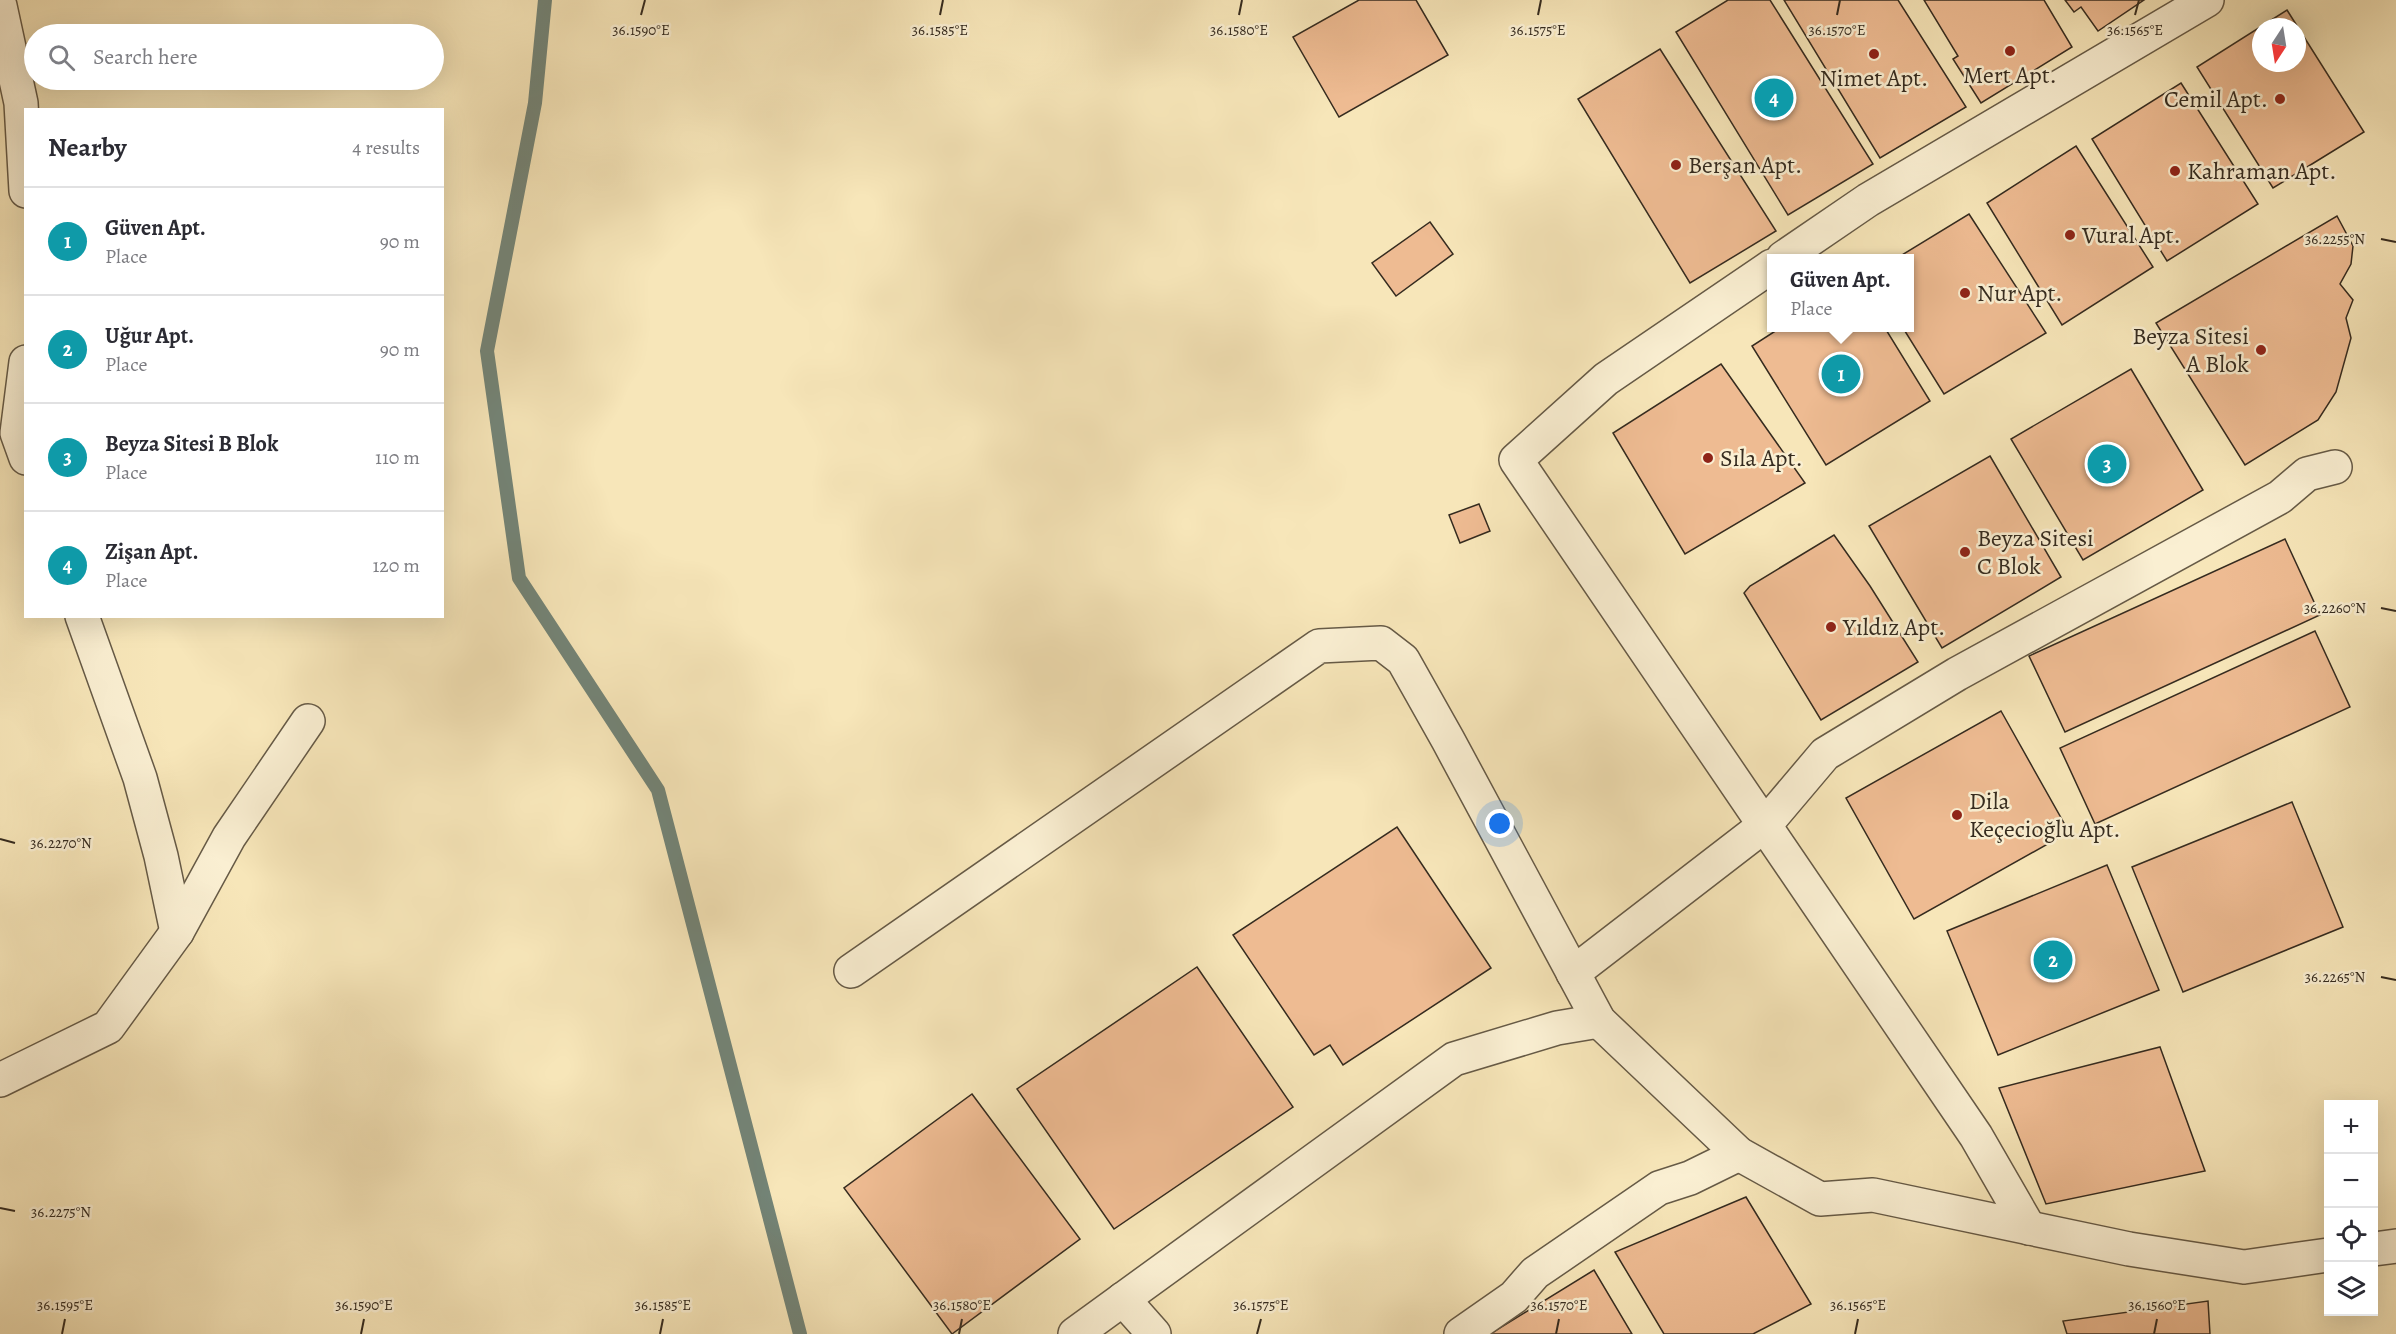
<!DOCTYPE html>
<html lang="en">
<head>
<meta charset="utf-8">
<style>
	body { margin:0; font-family:Alegreya,serif; background:#f7f7f7; color:#2b2b33 }
	.controls { position:absolute; right:18px; bottom:18px; display:grid; overflow:hidden; border-radius:0px; box-shadow:0 6px 24px #0002 }
	.controls button { width:54px; height:54px; display:grid; place-items:center; padding:0; border:0; border-bottom:2px solid #e1e1e2; background:#fff; color:#2b2b33; font:30px sans-serif }
	.compass { position:absolute; left:2252px; top:18px; width:54px; height:54px; border-radius:50%; background:#fff; box-shadow:0 6px 24px #0002; rotate:192deg }
	.you { position:absolute; left:1500px; top:824px; width:21px; height:21px; margin:-15px; border:4px solid #fff; border-radius:50%; background:#1a73e8; box-shadow:0 0 0 9px #1a73e833 }
	.badge { display:grid; place-items:center; width:39px; height:39px; border-radius:50%; background:#8f2418; color:#fff; font-size:20px; font-weight:700 }
	.pin { position:absolute; translate:-50% -50%; border:3px solid #fff; box-shadow:0 2px 6px #0006 }
	.popup { position:absolute; left:1767px; top:254px; width:147px; height:78px; box-sizing:border-box; display:grid; place-content:center; border-radius:0px; background:#fff; filter:drop-shadow(0 2px 4px #0005); font-size:20px; white-space:nowrap; color:#7c7c81 }
	.popup b { font-size:22px; color:#2b2b33 }
	.popup::after { content:''; position:absolute; left:50%; top:100%; margin-left:-12px; border:12px solid transparent; border-top-color:#fff }
	.list { margin:0; padding:0; list-style:none }
	h2 { display:flex; justify-content:space-between; align-items:center; height:78px; margin:0; padding:0 24px; font-size:26px }
	h2 small { font-size:20px; font-weight:400; color:#7c7c81 }
	.list li { display:grid; grid-template-columns:39px 1fr auto; gap:18px; align-items:center; box-sizing:border-box; height:108px; padding:0 24px; border-top:2px solid #e1e1e2 }
	.list b { display:block; font-size:22px; white-space:nowrap }
	.list p { margin:0; font-size:20px; white-space:nowrap; color:#7c7c81 }
	.list em { font-size:20px; font-style:normal; color:#7c7c81 }
	.icon { flex:none; width:33px; height:33px; fill:none; stroke:currentColor; stroke-width:2; stroke-linecap:round; stroke-linejoin:round }
	.map { position:relative; flex:none; width:2396px; height:1334px; overflow:hidden }
	.search { position:absolute; background:#fff; box-shadow:0 6px 24px #0002; left:24px; top:24px; width:420px; height:66px; display:flex; align-items:center; gap:15px; box-sizing:border-box; padding:0 21px; border-radius:33px; color:#7c7c81; font-size:22px }
	.panel { position:absolute; background:#fff; box-shadow:0 6px 24px #0002; left:24px; top:108px; width:420px; height:510px; border-radius:0px }
	.map>svg:first-child { display:block }
	.lines { fill:none; stroke-linecap:round; stroke-linejoin:round }
	.stream { stroke:#738477; stroke-width:14 }
	.building { fill:#eebb92; stroke:#352b1f; stroke-width:1.5; fill-rule:evenodd }
	.street-casing { stroke:#665a46; stroke-width:36 }
	.street { stroke:#faefd2; stroke-width:33 }
	.ticks { fill:none; stroke:#352b1f; stroke-width:2 }
	.poi-dot { fill:#8f2418; stroke:#faefd2; stroke-width:2 }
	.labels { text-anchor:middle; stroke-width:5; stroke-linejoin:round; paint-order:stroke }
	.poi-label { font-size:24px; fill:#352b1f; stroke:#faefd2; text-anchor:start }
	.ticks-label { font-size:15px; text-anchor:middle; fill:#352b1f; stroke:#faefd2; stroke-width:5; stroke-linejoin:round; paint-order:stroke }
</style>
</head>
<body>
<div class="map">
<svg width="2396" height="1334" viewBox="0 0 2396 1334">
	<rect width="100%" height="100%" fill="#f7e6b9"/>
	<filter id="stains"><feTurbulence type="fractalNoise" baseFrequency=".00333" numOctaves="4"/><feColorMatrix values="0 0 0 0 .2 0 0 0 0 .09 0 0 0 0 .02 0 0 0 .5 -.17"/></filter>
	<radialGradient id="worn" r=".72"><stop offset=".6" stop-color="#630" stop-opacity="0"/><stop offset="1" stop-color="#630" stop-opacity=".3"/></radialGradient>
	<g class="lines">
		<!-- stream -->
		<polyline class="stream" points="545,0 535,103 487,351 519,578 658,790 800,1334"/>
	</g>
	<!-- building -->
	<g class="building">
		<polygon points="1359,0 1416,0 1448,55 1339,117 1293,37"/>
		<polygon points="1728,0 1770,0 1873,164 1788,215 1676,32"/>
		<polygon points="1784,0 1898,0 1966,107 1880,158"/>
		<polygon points="1924,0 2044,0 2072,47 1981,103 1953,59 1958,56"/>
		<polygon points="2065,0 2144,0 2098,31 2081,7 2074,12"/>
		<path d="M 2287,10 L 2364,132 L 2273,188 L 2197,67 ZM 2261,27 L 2297,27 L 2297,63 L 2261,63 Z"/>
		<polygon points="1660,49 1776,231 1690,283 1578,99"/>
		<polygon points="2181,83 2258,204 2167,261 2092,139"/>
		<polygon points="2076,146 2153,267 2062,325 1987,203"/>
		<polygon points="1969,214 2046,333 1944,394 1903,328 1910,328 1910,258 1897,258"/>
		<polygon points="2337,216 2353,246 2351,264 2340,284 2353,300 2346,318 2351,338 2336,392 2318,420 2245,465 2156,323"/>
		<polygon points="1430,222 1453,254 1396,296 1372,263"/>
		<polygon points="1780,328 1885,328 1930,401 1826,465 1752,346"/>
		<polygon points="1721,364 1805,483 1685,554 1613,433"/>
		<polygon points="2131,369 2203,490 2083,560 2011,439"/>
		<polygon points="1990,456 2061,577 1942,648 1869,526"/>
		<polygon points="1479,504 1490,531 1460,543 1449,515"/>
		<polygon points="1834,535 1870,586 1918,662 1821,720 1744,593 1750,586"/>
		<polygon points="2285,539 2320,615 2065,732 2029,656"/>
		<polygon points="2315,631 2350,707 2095,824 2060,748"/>
		<polygon points="2001,711 2069,832 1914,919 1846,798"/>
		<polygon points="2292,802 2343,927 2183,992 2132,867"/>
		<polygon points="1397,827 1491,968 1343,1065 1330,1045 1314,1055 1233,935"/>
		<polygon points="2107,865 2159,990 1998,1055 1947,931"/>
		<polygon points="1197,967 1293,1107 1114,1229 1017,1089"/>
		<polygon points="2160,1047 2205,1171 2046,1204 1999,1088"/>
		<polygon points="972,1094 1080,1239 952,1334 844,1188"/>
		<polygon points="1746,1197 1811,1304 1753,1334 1664,1334 1615,1252"/>
		<polygon points="1594,1270 1632,1334 1490,1334"/>
		<polygon points="2208,1301 2210,1334 2067,1334 2063,1321"/>
	</g>
	<g class="lines">
		<defs>
			<g id="street">
				<polyline points="0,6 21,103 26,191"/>
				<polyline points="1783,258 1868,200 2207,0"/>
				<polyline points="1772,266 1606,379 1516,460 1976,1136 2029,1228"/>
				<polyline points="26,362 17,433 26,458"/>
				<polyline points="82,616 140,778 161,856 177,932"/>
				<polyline points="851,971 1319,646 1381,643 1403,660 1448,740 1599,1021 1739,1154 1820,1199 1873,1195 2129,1249 2244,1267 2328,1255"/>
				<polyline points="1573,973 1765,825 1825,754 1957,674 2280,497 2307,474 2335,467"/>
				<polyline points="0,1080 108,1027 177,932 229,837 308,721"/>
				<polyline points="2374,1249 2396,1246"/>
				<polyline points="1123,1299 1154,1334"/>
				<polyline points="1075,1334 1454,1059 1557,1028 1599,1021"/>
				<polyline points="1461,1334 1514,1297 1535,1273 1659,1188 1690,1178 1739,1154"/>
			</g>
		</defs>
		<!-- street casing -->
		<use href="#street" class="street-casing"/>
		<!-- street -->
		<use href="#street" class="street"/>
	</g>
	<!-- ticks -->
	<path class="ticks" d="M 641,15 L 645,0M 940,15 L 943,0M 1239,15 L 1242,0M 1538,15 L 1541,0M 1837,15 L 1840,0M 2135,15 L 2139,0M 2381,239 L 2396,242M 2381,608 L 2396,611M 0,839 L 15,843M 2381,977 L 2396,980M 0,1208 L 15,1211M 62,1334 L 65,1319M 361,1334 L 364,1319M 660,1334 L 663,1319M 959,1334 L 962,1319M 1257,1334 L 1261,1319M 1556,1334 L 1559,1319M 1855,1334 L 1858,1319M 2154,1334 L 2157,1319"/>
	<!-- markers -->
	<g class="poi-dot">
		<circle cx="2010" cy="51" r="6"/>
		<circle cx="1874" cy="54" r="6"/>
		<circle cx="2280" cy="99" r="6"/>
		<circle cx="1676" cy="165" r="6"/>
		<circle cx="2175" cy="171" r="6"/>
		<circle cx="2070" cy="235" r="6"/>
		<circle cx="1965" cy="293" r="6"/>
		<circle cx="2261" cy="350" r="6"/>
		<circle cx="1708" cy="458" r="6"/>
		<circle cx="1965" cy="552" r="6"/>
		<circle cx="1831" cy="627" r="6"/>
		<circle cx="1957" cy="815" r="6"/>
	</g>
	<g class="labels">
		<!-- poi labels -->
		<g class="poi-label">
			<text x="2010" y="83" text-anchor="middle">Mert Apt.</text>
			<text x="1874" y="86" text-anchor="middle">Nimet Apt.</text>
			<text x="2268" y="107" text-anchor="end">Cemil Apt.</text>
			<text x="1688" y="173">Berşan Apt.</text>
			<text x="2187" y="179">Kahraman Apt.</text>
			<text x="2082" y="243">Vural Apt.</text>
			<text x="1977" y="301">Nur Apt.</text>
			<text x="2249" y="344" text-anchor="end">Beyza Sitesi<tspan x="2249" dy="28">A Blok</tspan></text>
			<text x="1720" y="466">Sıla Apt.</text>
			<text x="1977" y="546">Beyza Sitesi<tspan x="1977" dy="28">C Blok</tspan></text>
			<text x="1843" y="635">Yıldız Apt.</text>
			<text x="1969" y="809">Dila<tspan x="1969" dy="28">Keçecioğlu Apt.</tspan></text>
		</g>
	</g>
	<g class="ticks-label">
		<text x="641" y="35">36.1590°E</text>
		<text x="940" y="35">36.1585°E</text>
		<text x="1239" y="35">36.1580°E</text>
		<text x="1538" y="35">36.1575°E</text>
		<text x="1837" y="35">36.1570°E</text>
		<text x="2135" y="35">36.1565°E</text>
		<text x="2335" y="244">36.2255°N</text>
		<text x="2335" y="613">36.2260°N</text>
		<text x="61" y="848">36.2270°N</text>
		<text x="2335" y="982">36.2265°N</text>
		<text x="61" y="1217">36.2275°N</text>
		<text x="65" y="1310">36.1595°E</text>
		<text x="364" y="1310">36.1590°E</text>
		<text x="663" y="1310">36.1585°E</text>
		<text x="962" y="1310">36.1580°E</text>
		<text x="1261" y="1310">36.1575°E</text>
		<text x="1559" y="1310">36.1570°E</text>
		<text x="1858" y="1310">36.1565°E</text>
		<text x="2157" y="1310">36.1560°E</text>
	</g>
	<rect width="100%" height="100%" filter="url(#stains)"/>
	<rect width="100%" height="100%" fill="url(#worn)"/>
</svg>
<div class="controls">
<button>+</button>
<button>−</button>
<button><svg class="icon" aria-label="locate" viewBox="0 0 24 24"><circle cx="12" cy="12" r="6"/><path d="M12 2v4M12 18v4M2 12h4M18 12h4"/></svg></button>
<button><svg class="icon" aria-label="layers" viewBox="0 0 24 24"><path d="M12 4l9 5-9 5-9-5zM3 14l9 5 9-5"/></svg></button>
</div>
<svg class="compass" viewBox="-18 -18 36 36"><path d="M0-13l5 13h-10z" fill="#e53935"/><path d="M0 13l5-13h-10z" fill="#7c7c81"/></svg>
<div class="you"></div>
<div class="pin badge" style="left:1841px;top:374px;background:#0f9aa8">1</div>
<div class="popup"><b>Güven Apt.</b>Place</div>
<div class="pin badge" style="left:2053px;top:960px;background:#0f9aa8">2</div>
<div class="pin badge" style="left:2107px;top:464px;background:#0f9aa8">3</div>
<div class="pin badge" style="left:1774px;top:98px;background:#0f9aa8">4</div>
<div class="search"><svg class="icon" aria-label="search" viewBox="0 0 24 24"><circle cx="10" cy="10" r="6"/><path d="M15 15l6 6"/></svg>Search here</div>
<section class="panel">
<h2>Nearby<small>4 results</small></h2>
<ul class="list">
<li><span class="badge" style="background:#0f9aa8">1</span><div><b>Güven Apt.</b><p>Place</p></div><em>90 m</em></li>
<li><span class="badge" style="background:#0f9aa8">2</span><div><b>Uğur Apt.</b><p>Place</p></div><em>90 m</em></li>
<li><span class="badge" style="background:#0f9aa8">3</span><div><b>Beyza Sitesi B Blok</b><p>Place</p></div><em>110 m</em></li>
<li><span class="badge" style="background:#0f9aa8">4</span><div><b>Zişan Apt.</b><p>Place</p></div><em>120 m</em></li>
</ul>
</section>
</div>
</body>
</html>
